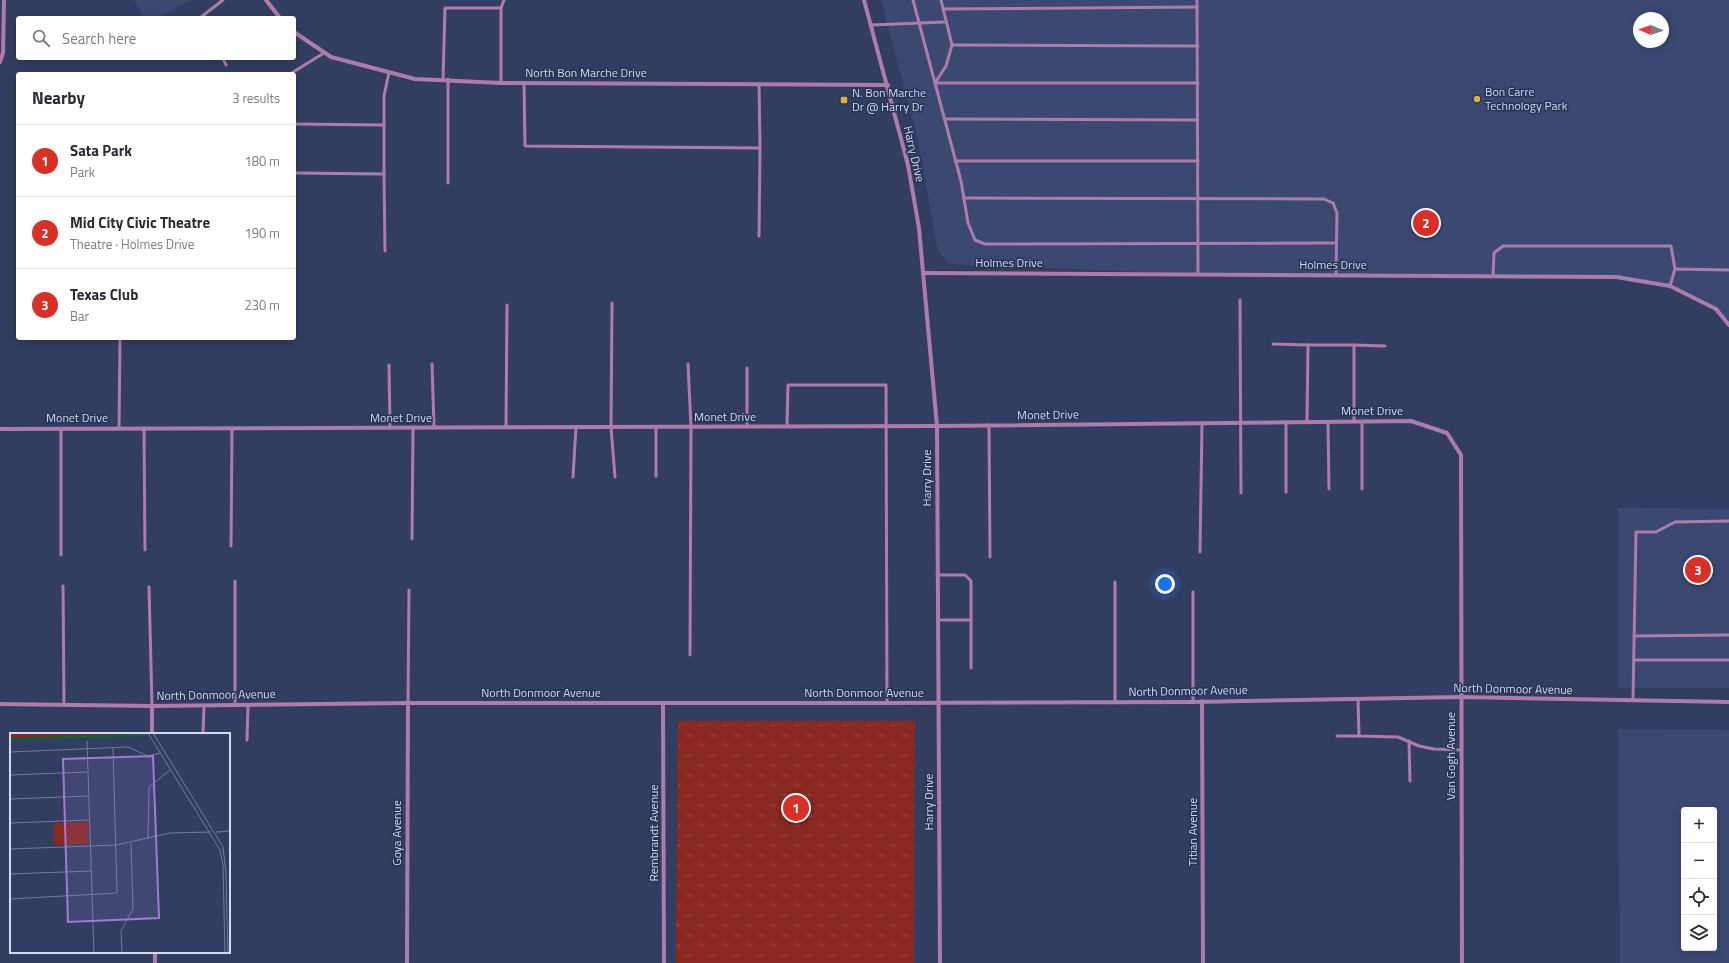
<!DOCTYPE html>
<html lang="en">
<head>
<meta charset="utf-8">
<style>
	body { margin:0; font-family:"Titillium Web",sans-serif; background:#f7f7f7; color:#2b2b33 }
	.controls { position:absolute; right:12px; bottom:12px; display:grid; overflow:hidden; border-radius:4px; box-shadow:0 2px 10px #0003 }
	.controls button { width:36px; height:36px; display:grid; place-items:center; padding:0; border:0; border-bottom:1px solid #e1e1e2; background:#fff; color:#2b2b33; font:20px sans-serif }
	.compass { position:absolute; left:1633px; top:12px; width:36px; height:36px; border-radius:50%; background:#fff; box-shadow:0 2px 10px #0003; rotate:272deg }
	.you { position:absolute; left:1165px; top:584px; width:14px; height:14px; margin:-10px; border:3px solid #fff; border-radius:50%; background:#1a73e8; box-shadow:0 0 0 6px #1a73e833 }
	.badge { display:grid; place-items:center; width:26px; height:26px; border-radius:50%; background:#d93025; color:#fff; font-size:13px; font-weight:700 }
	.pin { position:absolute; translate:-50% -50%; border:2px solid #fff; box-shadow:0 1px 4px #0006 }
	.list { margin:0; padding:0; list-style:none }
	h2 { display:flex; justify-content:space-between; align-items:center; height:52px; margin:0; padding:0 16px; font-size:17px }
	h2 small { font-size:13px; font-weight:400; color:#7c7c81 }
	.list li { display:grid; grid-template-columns:26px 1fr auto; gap:12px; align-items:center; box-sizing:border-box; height:72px; padding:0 16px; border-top:1px solid #e1e1e2 }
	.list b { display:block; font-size:15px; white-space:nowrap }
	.list p { margin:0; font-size:13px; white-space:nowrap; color:#7c7c81 }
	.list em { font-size:13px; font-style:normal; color:#7c7c81 }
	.icon { flex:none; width:22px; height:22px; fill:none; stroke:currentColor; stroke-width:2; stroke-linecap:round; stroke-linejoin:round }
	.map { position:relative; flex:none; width:1729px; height:963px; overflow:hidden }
	.search { position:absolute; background:#fff; box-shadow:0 2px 10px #0003; left:16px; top:16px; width:280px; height:44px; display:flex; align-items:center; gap:10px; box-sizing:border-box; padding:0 14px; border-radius:4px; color:#7c7c81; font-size:15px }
	.panel { position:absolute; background:#fff; box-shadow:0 2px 10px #0003; left:16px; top:72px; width:280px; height:268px; border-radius:4px }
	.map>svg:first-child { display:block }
	.built { fill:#3b4972; fill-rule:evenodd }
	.park { fill:url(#park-tufts) }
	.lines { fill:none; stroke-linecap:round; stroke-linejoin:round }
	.service { stroke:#ad7caa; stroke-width:3 }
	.minor { stroke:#ad7caa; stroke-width:4 }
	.poi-dot { fill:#ddb133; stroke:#283456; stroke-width:1.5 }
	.labels { text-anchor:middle; stroke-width:3; stroke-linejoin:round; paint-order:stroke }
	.street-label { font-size:12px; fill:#d1daef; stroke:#283456 }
	.poi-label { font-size:12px; fill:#d1daef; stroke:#283456; text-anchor:start }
	.inset-river { fill:none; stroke:#006e2b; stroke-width:2 }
	.inset-road { fill:none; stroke:#727c9a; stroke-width:1 }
	.view { fill:#a27ad5; fill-opacity:0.15; stroke:#a27ad5; stroke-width:2 }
	.inset-edge { fill:none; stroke:#d1daef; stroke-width:2 }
</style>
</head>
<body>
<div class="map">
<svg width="1729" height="963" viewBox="0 0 1729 963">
	<defs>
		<pattern id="park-tufts" width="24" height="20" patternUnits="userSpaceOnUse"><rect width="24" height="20" fill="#882820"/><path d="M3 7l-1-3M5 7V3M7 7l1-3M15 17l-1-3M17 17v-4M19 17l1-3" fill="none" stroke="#984741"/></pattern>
	</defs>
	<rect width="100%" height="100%" fill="#323e61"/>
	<!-- built -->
	<g class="built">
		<polygon points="134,0 190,0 158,18 145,18"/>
		<path d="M 881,0 L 1729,0 L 1729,321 L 1716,309 L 1670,286 L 1616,277 L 1198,274 L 950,264 L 938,251 L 917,135 ZM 1639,18 L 1663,18 L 1663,42 L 1639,42 Z"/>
		<polygon points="1618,508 1729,509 1729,688 1619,688"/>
		<path d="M 1618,729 L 1729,730 L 1729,963 L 1620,963 ZM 1684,810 L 1714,810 L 1714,948 L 1684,948 Z"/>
	</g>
	<!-- park -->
	<polygon class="park" points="678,721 915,721 914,963 676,963"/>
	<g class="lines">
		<!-- service -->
		<g class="service">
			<polyline points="913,0 961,181 968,223 975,240 985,244 1336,243"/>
			<polyline points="1197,0 1198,274"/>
			<polyline points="501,8 504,0"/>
			<polyline points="943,9 1197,7"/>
			<polyline points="202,18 201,17 223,0"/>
			<polyline points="871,25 945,22"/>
			<polyline points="952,45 1198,46"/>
			<polyline points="223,58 226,65"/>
			<polyline points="290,74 324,53"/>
			<polyline points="443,79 445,8 501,8 501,83"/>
			<polyline points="448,79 448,183"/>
			<polyline points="524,83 525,146 760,148 759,84"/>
			<polyline points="935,83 1198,83"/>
			<polyline points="935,83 946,66 952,45 941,0"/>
			<polyline points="944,119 1198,120"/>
			<polyline points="294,124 384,125 384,96 389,72"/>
			<polyline points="955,161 1198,161"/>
			<polyline points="294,173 384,174 384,125"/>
			<polyline points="384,174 385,251"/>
			<polyline points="964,198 1324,199 1333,203 1337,213 1336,275"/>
			<polyline points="759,236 760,148"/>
			<polyline points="1493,276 1494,253 1503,246 1671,246 1675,269"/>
			<polyline points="1670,286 1675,269 1729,270"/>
			<polyline points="1240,300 1241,493"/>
			<polyline points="612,303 611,427 615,477"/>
			<polyline points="1273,344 1308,345"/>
			<polyline points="1354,345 1385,346"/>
			<polyline points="432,364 434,427"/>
			<polyline points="688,364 691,427 690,655"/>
			<polyline points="389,365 390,427"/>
			<polyline points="747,368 747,427"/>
			<polyline points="1307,422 1308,345 1354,345 1354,421"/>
			<polyline points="1328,422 1329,489"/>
			<polyline points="989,425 990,557"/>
			<polyline points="787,426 788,385 886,385 887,703"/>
			<polyline points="506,427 507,305"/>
			<polyline points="656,427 656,476"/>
			<polyline points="119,428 120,338"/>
			<polyline points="144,428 145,550"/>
			<polyline points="573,477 576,427"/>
			<polyline points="1362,489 1362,422"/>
			<polyline points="1286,492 1286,422"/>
			<polyline points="412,539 413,427"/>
			<polyline points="231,546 232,428"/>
			<polyline points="1200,552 1202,423"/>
			<polyline points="61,555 61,429"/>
			<polyline points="937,575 965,575 971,581 971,620 938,620"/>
			<polyline points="63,586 64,705"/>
			<polyline points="149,587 152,706"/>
			<polyline points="971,620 971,668"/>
			<polyline points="1634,636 1729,635"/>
			<polyline points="1634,660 1729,660"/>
			<polyline points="1358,699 1359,736 1398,737 1419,746 1434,749 1461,750"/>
			<polyline points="1633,700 1636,532 1656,532 1675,522 1729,521"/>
			<polyline points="1115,702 1115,582"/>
			<polyline points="1193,702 1193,592"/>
			<polyline points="408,703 409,590"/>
			<polyline points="235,705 235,581"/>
			<polyline points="203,734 204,705"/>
			<polyline points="1337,736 1359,736"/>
			<polyline points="247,740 248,705"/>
			<polyline points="1409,741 1410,781"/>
		</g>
		<!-- minor -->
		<g class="minor">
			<polyline points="266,0 280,18"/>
			<polyline points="864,0 908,165 919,228 937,426 940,963"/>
			<polyline points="294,32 331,57 415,79 501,83 888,85"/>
			<polyline points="0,62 3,53 4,0"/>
			<polyline points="923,273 1616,277 1670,286 1716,309 1729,325"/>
			<polyline points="0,429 937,426 1411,421 1447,433 1461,455 1462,963"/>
			<polyline points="1202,701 1203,963"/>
			<polyline points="0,704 152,706 408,703 887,703 1193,702 1461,697 1729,702"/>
			<polyline points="663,704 664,963"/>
			<polyline points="152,706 152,734"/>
			<polyline points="155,952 155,963"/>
			<polyline points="407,963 408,703"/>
		</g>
	</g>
	<!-- markers -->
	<g class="poi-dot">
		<circle cx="1477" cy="99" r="4"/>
		<rect x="840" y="96" width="8" height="8" rx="2"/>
	</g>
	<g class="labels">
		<!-- street labels -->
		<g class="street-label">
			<text x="586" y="77">North Bon Marche Drive</text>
			<text transform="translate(914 154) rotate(77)" y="4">Harry Drive</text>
			<text x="1009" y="267">Holmes Drive</text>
			<text x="1333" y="269">Holmes Drive</text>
			<text x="1372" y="415">Monet Drive</text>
			<text transform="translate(1048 415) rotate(-1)" y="4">Monet Drive</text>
			<text x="725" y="421">Monet Drive</text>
			<text x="77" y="422">Monet Drive</text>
			<text x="401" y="422">Monet Drive</text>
			<text transform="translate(927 478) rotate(-90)" y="4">Harry Drive</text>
			<text transform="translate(1513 689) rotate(1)" y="4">North Donmoor Avenue</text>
			<text transform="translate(1188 691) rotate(-1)" y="4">North Donmoor Avenue</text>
			<text x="541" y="697">North Donmoor Avenue</text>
			<text x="864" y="697">North Donmoor Avenue</text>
			<text transform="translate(216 695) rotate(-1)" y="4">North Donmoor Avenue</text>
			<text transform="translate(1451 756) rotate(-90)" y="4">Van Gogh Avenue</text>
			<text transform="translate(929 802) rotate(-90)" y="4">Harry Drive</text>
			<text transform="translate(1193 832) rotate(-90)" y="4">Titian Avenue</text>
			<text transform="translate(397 833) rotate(-90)" y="4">Goya Avenue</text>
			<text transform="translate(654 833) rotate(-90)" y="4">Rembrandt Avenue</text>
		</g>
		<!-- poi labels -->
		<g class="poi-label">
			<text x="1485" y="96">Bon Carre<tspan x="1485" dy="14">Technology Park</tspan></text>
			<text x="852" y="97">N. Bon Marche<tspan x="852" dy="14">Dr @ Harry Dr</tspan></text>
		</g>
	</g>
	<!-- overview -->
	<g transform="translate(10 733)">
		<rect width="220" height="220" fill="#323e61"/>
		<path d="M 0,0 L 136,0 L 137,2 L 0,5 Z" fill="#882820"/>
		<path d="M 78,89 L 78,111 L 44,112 L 44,90 Z" fill="#882820"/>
		<path class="inset-river" d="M 147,0 L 190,0M 0,6 L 135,2"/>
		<path class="inset-road" d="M 138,0 L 210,117 L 213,132 L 215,220M 143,0 L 213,114 L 216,141 L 218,220M 77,8 L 84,220M 0,19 L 118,14 L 138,23 L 150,20M 0,42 L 77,39M 0,66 L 78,63M 0,90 L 79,87M 206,99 L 220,98M 138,106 L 139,54 L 160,37M 0,116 L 106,112 L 160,100 L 201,99M 0,141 L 81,138M 0,166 L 107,160 L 103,15M 112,220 L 111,198 L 123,176 L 121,110"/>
		<path class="view" d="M 143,23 L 149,185 L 58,189 L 53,26 Z"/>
		<rect width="220" height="220" class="inset-edge"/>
	</g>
</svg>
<div class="controls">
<button>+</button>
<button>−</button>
<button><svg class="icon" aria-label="locate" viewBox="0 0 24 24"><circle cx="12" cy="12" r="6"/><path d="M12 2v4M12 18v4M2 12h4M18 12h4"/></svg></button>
<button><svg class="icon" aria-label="layers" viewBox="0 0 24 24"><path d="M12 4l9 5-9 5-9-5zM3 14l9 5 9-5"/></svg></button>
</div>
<svg class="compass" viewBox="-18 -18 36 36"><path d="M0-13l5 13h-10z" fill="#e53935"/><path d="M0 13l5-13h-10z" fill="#7c7c81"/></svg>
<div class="you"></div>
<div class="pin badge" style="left:796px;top:808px">1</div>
<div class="pin badge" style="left:1426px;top:223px">2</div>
<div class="pin badge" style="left:1698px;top:570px">3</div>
<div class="search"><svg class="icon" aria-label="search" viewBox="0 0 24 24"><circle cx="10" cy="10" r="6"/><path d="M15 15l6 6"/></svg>Search here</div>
<section class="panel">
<h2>Nearby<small>3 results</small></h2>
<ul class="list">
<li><span class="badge">1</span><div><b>Sata Park</b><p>Park</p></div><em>180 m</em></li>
<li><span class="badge">2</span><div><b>Mid City Civic Theatre</b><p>Theatre · Holmes Drive</p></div><em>190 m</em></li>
<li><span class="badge">3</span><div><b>Texas Club</b><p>Bar</p></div><em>230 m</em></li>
</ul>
</section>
</div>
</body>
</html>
